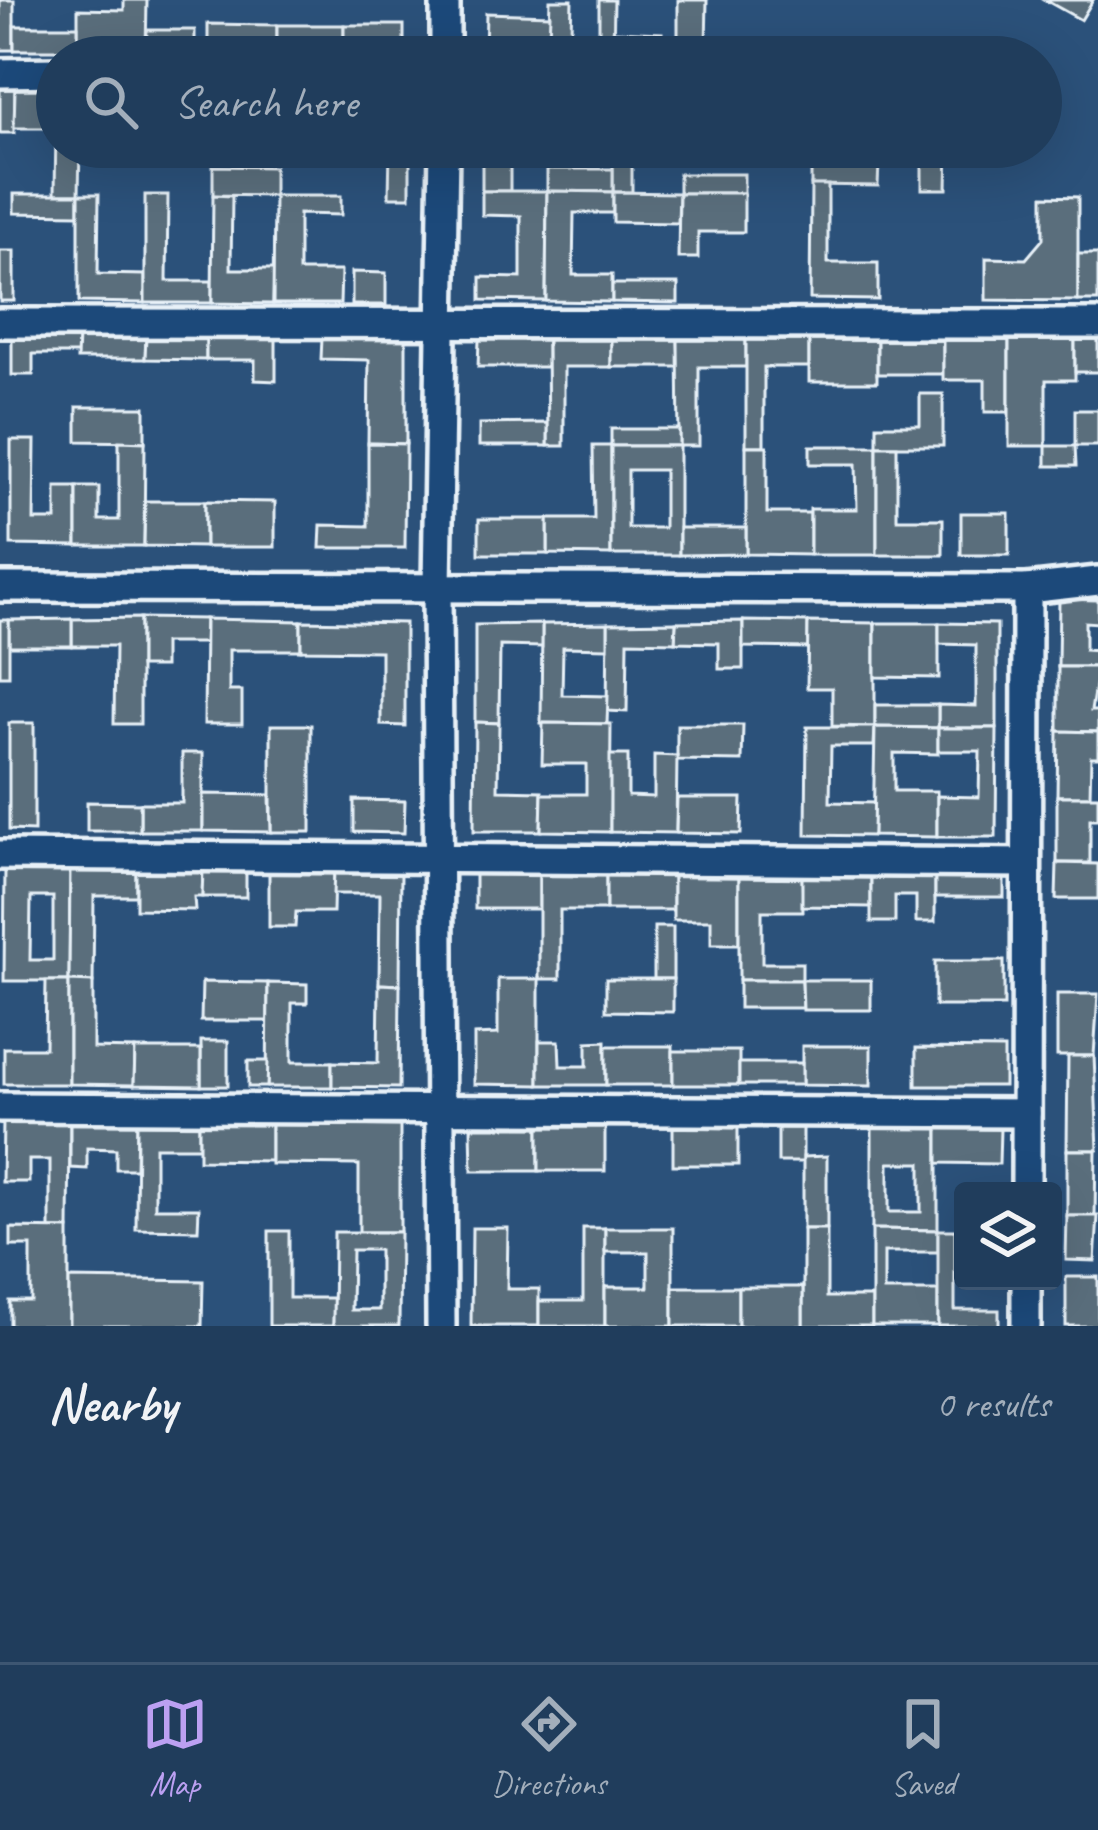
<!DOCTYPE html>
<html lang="en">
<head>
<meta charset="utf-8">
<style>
	body { margin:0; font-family:Caveat,sans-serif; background:#2d4865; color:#f1f3f6 }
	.controls { position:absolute; right:36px; bottom:36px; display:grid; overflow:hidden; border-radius:12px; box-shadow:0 12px 48px #0002 }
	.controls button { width:108px; height:108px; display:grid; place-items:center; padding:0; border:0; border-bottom:3px solid #3d5672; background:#203d5c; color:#f1f3f6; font:60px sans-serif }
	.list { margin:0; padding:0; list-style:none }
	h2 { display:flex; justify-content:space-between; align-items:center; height:156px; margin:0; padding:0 48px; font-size:51px }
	h2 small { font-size:39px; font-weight:400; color:#a2aebb }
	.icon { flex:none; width:66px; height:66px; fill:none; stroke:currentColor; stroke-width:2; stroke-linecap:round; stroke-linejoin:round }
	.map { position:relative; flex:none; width:1098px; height:1326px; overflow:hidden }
	.search { position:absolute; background:#203d5c; box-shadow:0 12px 48px #0002; left:36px; right:36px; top:36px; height:132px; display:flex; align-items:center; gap:30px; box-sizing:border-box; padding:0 42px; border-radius:66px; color:#a2aebb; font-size:45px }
	.sheet { height:336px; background:#203d5c }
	nav { display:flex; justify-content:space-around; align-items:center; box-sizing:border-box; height:168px; border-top:3px solid #3d5672; background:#203d5c; font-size:33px; color:#a2aebb }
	nav a { display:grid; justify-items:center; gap:6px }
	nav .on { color:#bca0f2 }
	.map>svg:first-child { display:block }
	.building { fill:#5a6e7c; stroke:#e8f1f8; stroke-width:3; fill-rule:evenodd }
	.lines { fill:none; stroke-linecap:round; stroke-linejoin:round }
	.street-casing { stroke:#e8f1f8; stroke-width:36 }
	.street { stroke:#1f4a7a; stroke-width:27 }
</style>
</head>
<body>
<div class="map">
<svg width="1098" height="1326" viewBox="0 0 1098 1326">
	<rect width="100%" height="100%" fill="#2b517a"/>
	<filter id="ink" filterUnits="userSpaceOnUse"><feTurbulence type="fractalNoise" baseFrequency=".00833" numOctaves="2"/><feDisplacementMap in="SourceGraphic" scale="24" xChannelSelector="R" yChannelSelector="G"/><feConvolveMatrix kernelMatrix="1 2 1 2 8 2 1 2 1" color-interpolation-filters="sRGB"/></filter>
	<g filter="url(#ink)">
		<!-- building -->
		<g class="building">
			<rect x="0" y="0" width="14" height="50"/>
			<polygon points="124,0 147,0 146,51 78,50 78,9 124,10"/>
			<polygon points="550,0 572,0 571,32 599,33 599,0 614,0 613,56 548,54"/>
			<polygon points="678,0 707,0 706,47 678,46"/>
			<polygon points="1045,0 1093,0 1081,20"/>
			<polygon points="486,13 550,15 548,54 485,52"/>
			<polygon points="208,24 277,25 277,51 208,51"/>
			<polygon points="277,25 344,25 344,52 277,51"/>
			<rect x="344" y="25" width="60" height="27"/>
			<rect x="14" y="26" width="64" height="24"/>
			<polygon points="147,30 195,30 195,51 146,51"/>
			<polygon points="613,31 662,33 661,57 613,56"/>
			<polygon points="0,89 15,89 14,133 0,133"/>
			<polygon points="15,89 57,89 57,147 80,147 79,194 55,194 56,128 14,128"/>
			<polygon points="390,147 410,147 410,197 389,197"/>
			<rect x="482" y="147" width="28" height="44"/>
			<rect x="613" y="147" width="19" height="45"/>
			<polygon points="811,147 836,147 836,163 879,163 878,186 811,185"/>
			<polygon points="922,147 948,147 947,189 922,189"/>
			<polygon points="213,166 274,167 274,196 213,195"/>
			<polygon points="547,169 613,169 613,192 547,191"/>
			<rect x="679" y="174" width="65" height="19"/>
			<polygon points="811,185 828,185 828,263 878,263 878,300 810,299"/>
			<polygon points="482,191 547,191 546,301 481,300 481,277 521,278 521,216 482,215"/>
			<polygon points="547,191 613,192 613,213 574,213 573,275 612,275 612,302 546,301"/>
			<polygon points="613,192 679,193 678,223 613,222"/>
			<polygon points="679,193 744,193 744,232 698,232 698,258 678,258"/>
			<polygon points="14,194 79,194 79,214 14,213"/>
			<polygon points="79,194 99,194 98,274 145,275 145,303 79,302"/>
			<polygon points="145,195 168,195 167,281 212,281 212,303 145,303"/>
			<polygon points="213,195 232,196 231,269 274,269 273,304 212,303"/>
			<polygon points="274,196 341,196 341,215 299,214 299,271 341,271 340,304 273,304"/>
			<polygon points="1043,196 1078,197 1078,301 986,300 986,258 1026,259 1043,239"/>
			<rect x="0" y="251" width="14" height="50"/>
			<rect x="1078" y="254" width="20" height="47"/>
			<polygon points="352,272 386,273 386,305 352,305"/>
			<polygon points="612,284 678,284 678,303 612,302"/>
			<polygon points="12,335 78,336 78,354 33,354 33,375 12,375"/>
			<polygon points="78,336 146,336 145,359 77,359"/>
			<polygon points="146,336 206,337 206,360 145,359"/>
			<polygon points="206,337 276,338 276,381 255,380 255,360 206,360"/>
			<polygon points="322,338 406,339 406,444 368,443 369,360 321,359"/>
			<polygon points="479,340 547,340 547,367 478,367"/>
			<polygon points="547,340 611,340 611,367 564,367 564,446 548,446"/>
			<polygon points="611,340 678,340 679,367 611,367"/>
			<polygon points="678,340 746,340 746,367 699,367 699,446 679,446"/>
			<polygon points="746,340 809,340 809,367 764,367 764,446 746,446"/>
			<rect x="809" y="340" width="68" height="42"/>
			<rect x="877" y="340" width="66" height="34"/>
			<polygon points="943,340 1009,340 1009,412 985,412 985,380 943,380"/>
			<polygon points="1009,340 1075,340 1075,380 1046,380 1046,446 1009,446"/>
			<rect x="1075" y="340" width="23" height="32"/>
			<polygon points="920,394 943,394 943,446 877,446 877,425 920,425"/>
			<polygon points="77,407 145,407 145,442 77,441"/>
			<rect x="1075" y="410" width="23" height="36"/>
			<polygon points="548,423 548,446 479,446 479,424"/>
			<rect x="611" y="429" width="68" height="17"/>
			<polygon points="11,440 35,440 34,520 56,520 56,487 77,487 77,546 11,545"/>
			<polygon points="119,441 145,442 144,546 77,546 77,487 99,487 99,520 119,520"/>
			<polygon points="368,443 406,444 405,548 320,548 321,525 368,526"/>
			<polygon points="593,446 611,446 611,555 548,554 548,519 594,519"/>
			<path d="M 611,446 L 679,446 L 679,555 L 611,555 ZM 628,470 L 664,470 L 664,528 L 628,528 Z"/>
			<polygon points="746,446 767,446 767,513 810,513 810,555 746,554"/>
			<polygon points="810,446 877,446 877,555 810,555 810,509 857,509 856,464 810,464"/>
			<polygon points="877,446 897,446 897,519 943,519 943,555 877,555"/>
			<polygon points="1046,446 1075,446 1076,466 1046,466"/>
			<polygon points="145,501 205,501 205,547 144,546"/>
			<polygon points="205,501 275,502 275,547 205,547"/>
			<rect x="961" y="513" width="48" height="42"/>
			<rect x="479" y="519" width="69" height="35"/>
			<polygon points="679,528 746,528 746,554 679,555"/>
			<polygon points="1059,599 1098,600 1098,623 1085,622 1085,650 1098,651 1098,667 1058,667"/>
			<polygon points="140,618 140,724 114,724 115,646 72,646 72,619"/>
			<polygon points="140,618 205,619 204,643 164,643 164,667 140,667"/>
			<polygon points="72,619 72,646 9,646 9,620"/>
			<polygon points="205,619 301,621 301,650 229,650 229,691 242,691 242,724 204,724"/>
			<rect x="0" y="620" width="9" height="56"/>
			<polygon points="301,621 405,623 405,726 381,725 381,651 301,650"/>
			<polygon points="743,621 743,669 719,669 719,643 675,642 676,622"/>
			<polygon points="743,621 808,622 808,648 743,647"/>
			<polygon points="676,622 675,642 628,641 627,712 607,711 608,623"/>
			<polygon points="808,622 875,623 875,727 832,726 832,688 807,688"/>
			<polygon points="608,623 608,648 563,647 562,695 608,696 607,724 541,723 542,624"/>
			<polygon points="875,623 939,623 939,678 875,677"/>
			<polygon points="939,623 997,624 997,728 938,728 938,705 976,706 976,645 939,644"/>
			<polygon points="542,624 542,647 500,646 499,723 475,722 475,625"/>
			<polygon points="1058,667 1098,667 1091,711 1098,711 1098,732 1058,731"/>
			<polygon points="875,705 938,705 938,728 875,727"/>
			<polygon points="475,722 499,723 498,790 542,791 541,831 474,831"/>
			<polygon points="9,723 34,723 34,831 9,830"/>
			<polygon points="543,723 611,724 610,832 541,831 542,794 586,794 586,764 542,764"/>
			<rect x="271" y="725" width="40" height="107"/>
			<polygon points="677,725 743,725 742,761 677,760"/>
			<polygon points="807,727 875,727 874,746 831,746 830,802 874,803 873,836 806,835"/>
			<polygon points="875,727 938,728 938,754 894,753 894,791 937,791 937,837 873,836"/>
			<polygon points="938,728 997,728 996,837 937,837 937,796 979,797 980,751 938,751"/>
			<polygon points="1058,731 1098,732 1098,757 1091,757 1090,796 1057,796"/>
			<polygon points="182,753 203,753 203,831 140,831 140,803 182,803"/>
			<polygon points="610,755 628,755 628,796 654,797 654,755 677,756 676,833 610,832"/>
			<polygon points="203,794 270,795 271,832 203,831"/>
			<polygon points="1057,796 1098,796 1098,819 1090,819 1090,863 1057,863"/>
			<polygon points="677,798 742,798 741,834 676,833"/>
			<polygon points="354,800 405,801 404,833 354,832"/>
			<polygon points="87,802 140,803 140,831 87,831"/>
			<polygon points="1057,863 1098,864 1098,899 1056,899"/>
			<path d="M 5,868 L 70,869 L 69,981 L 4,981 ZM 31,897 L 53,897 L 53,960 L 30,960 Z"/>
			<polygon points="70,869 136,869 136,896 94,896 93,982 69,981"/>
			<polygon points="136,869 203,870 202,897 194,897 195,910 136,909"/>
			<polygon points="203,870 246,871 246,897 202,897"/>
			<polygon points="269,871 334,872 333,912 296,912 295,927 269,927"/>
			<polygon points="334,872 401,872 400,985 379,984 380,894 333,894"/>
			<rect x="475" y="872" width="64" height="37"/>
			<polygon points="539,872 606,872 606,910 560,910 560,979 539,979"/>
			<rect x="606" y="872" width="67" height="38"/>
			<polygon points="673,872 739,873 739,944 711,944 711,920 673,920"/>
			<polygon points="739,873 802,873 803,911 762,911 762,963 802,963 802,980 739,980"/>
			<polygon points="802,873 871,873 871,907 802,906"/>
			<polygon points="871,873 935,873 935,922 916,922 916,896 895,896 895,922 871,922"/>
			<rect x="935" y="873" width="69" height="24"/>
			<rect x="654" y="927" width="19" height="52"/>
			<rect x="935" y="961" width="69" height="45"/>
			<polygon points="498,979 539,979 539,1085 474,1084 474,1035 498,1034"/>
			<polygon points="606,979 673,979 673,1012 606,1011"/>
			<polygon points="739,980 802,980 803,1008 739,1008"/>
			<polygon points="802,980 871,980 871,1010 803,1010"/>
			<polygon points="46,981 69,981 69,1084 4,1084 4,1048 45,1048"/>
			<polygon points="69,981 93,982 93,1048 135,1049 134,1085 69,1084"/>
			<polygon points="202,982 268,983 268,1021 201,1021"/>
			<polygon points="268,983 307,984 307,1003 292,1003 292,1062 332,1062 332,1087 267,1087"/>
			<polygon points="379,984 400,985 399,1088 332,1087 332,1062 378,1063"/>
			<polygon points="1057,994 1098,994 1094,1056 1057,1056"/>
			<rect x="201" y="1041" width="27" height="45"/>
			<polygon points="539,1041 559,1041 560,1066 587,1066 587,1042 606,1041 606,1085 539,1085"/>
			<rect x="606" y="1046" width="67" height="39"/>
			<polygon points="802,1046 871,1046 871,1086 802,1085"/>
			<polygon points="916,1048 1004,1049 1004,1086 916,1086"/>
			<polygon points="135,1049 201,1049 201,1086 134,1085"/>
			<rect x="673" y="1051" width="66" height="34"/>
			<polygon points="1068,1056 1094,1056 1098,1150 1067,1150"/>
			<polygon points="248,1061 268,1061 267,1087 248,1087"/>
			<rect x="739" y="1063" width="63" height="22"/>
			<polygon points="3,1122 70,1122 69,1229 50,1229 50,1160 29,1160 29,1182 2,1182"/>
			<polygon points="70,1122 137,1123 136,1169 116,1169 116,1149 87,1148 87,1169 70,1168"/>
			<polygon points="137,1123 199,1124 199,1147 155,1147 155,1208 199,1208 198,1230 136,1229"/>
			<polygon points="199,1124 271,1124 271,1161 199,1160"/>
			<polygon points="271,1124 400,1126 400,1232 359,1232 359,1165 271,1164"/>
			<polygon points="471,1127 539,1127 539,1171 472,1171"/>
			<rect x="539" y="1127" width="66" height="44"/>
			<polygon points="673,1127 738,1128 738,1165 673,1165"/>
			<rect x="778" y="1128" width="25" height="34"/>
			<path d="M 872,1128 L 938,1128 L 938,1230 L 872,1229 ZM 889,1163 L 921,1163 L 921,1212 L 889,1212 Z"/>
			<polygon points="938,1128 1000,1129 999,1164 938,1163"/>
			<polygon points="1067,1150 1096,1150 1095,1216 1067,1216"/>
			<polygon points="827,1156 827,1229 803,1229 803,1157"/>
			<polygon points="1067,1216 1098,1216 1095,1261 1066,1260"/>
			<polygon points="11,1228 69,1229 69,1326 10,1326 10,1301 31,1301 31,1246 11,1246"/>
			<polygon points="472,1228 508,1228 507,1289 539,1289 539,1326 471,1326"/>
			<polygon points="583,1228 605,1228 605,1326 539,1326 539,1301 583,1301"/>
			<polygon points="605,1228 673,1228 673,1326 605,1326 605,1287 648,1287 648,1252 605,1252"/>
			<polygon points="803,1229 827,1229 827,1297 872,1297 872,1326 803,1326"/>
			<polygon points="872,1229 938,1230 938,1252 884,1252 884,1291 938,1291 938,1326 872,1326"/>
			<polygon points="938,1230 955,1230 955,1310 999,1310 999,1326 938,1326"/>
			<polygon points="269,1231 289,1231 289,1298 334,1298 333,1326 269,1326"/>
			<path d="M 334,1232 L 400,1232 L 399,1326 L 333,1326 ZM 352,1250 L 379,1250 L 379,1310 L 351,1310 Z"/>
			<rect x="1066" y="1277" width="32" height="49"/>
			<polygon points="69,1279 203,1281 202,1326 69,1326"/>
			<rect x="673" y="1287" width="65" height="39"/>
			<rect x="738" y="1287" width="65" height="39"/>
		</g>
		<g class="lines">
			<defs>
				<g id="street">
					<polyline points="445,57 445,0"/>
					<polyline points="0,73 57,72"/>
					<polyline points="0,323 1098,324"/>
					<polyline points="0,587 1027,589 1098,581"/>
					<polyline points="0,855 1026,863"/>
					<polyline points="0,1107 1026,1113"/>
					<polyline points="1026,1191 1027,589"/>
					<polyline points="1026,1281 1026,1326"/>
					<polyline points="441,1326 437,587 444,147"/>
				</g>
			</defs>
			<!-- street casing -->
			<use href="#street" class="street-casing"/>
			<!-- street -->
			<use href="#street" class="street"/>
		</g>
	</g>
</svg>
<div class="controls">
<button><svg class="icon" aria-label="layers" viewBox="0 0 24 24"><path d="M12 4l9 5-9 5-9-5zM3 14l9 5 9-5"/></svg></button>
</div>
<div class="search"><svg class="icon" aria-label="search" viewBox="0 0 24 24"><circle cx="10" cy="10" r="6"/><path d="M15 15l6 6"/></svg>Search here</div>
</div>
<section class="sheet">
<h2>Nearby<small>0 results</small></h2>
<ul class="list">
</ul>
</section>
<nav>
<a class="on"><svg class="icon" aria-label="map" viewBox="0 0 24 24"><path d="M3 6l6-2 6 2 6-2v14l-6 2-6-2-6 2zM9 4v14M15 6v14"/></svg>Map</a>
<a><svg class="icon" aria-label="directions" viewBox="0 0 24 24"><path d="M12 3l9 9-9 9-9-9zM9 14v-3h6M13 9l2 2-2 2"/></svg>Directions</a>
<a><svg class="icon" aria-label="saved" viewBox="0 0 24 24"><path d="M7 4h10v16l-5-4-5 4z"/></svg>Saved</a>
</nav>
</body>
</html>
